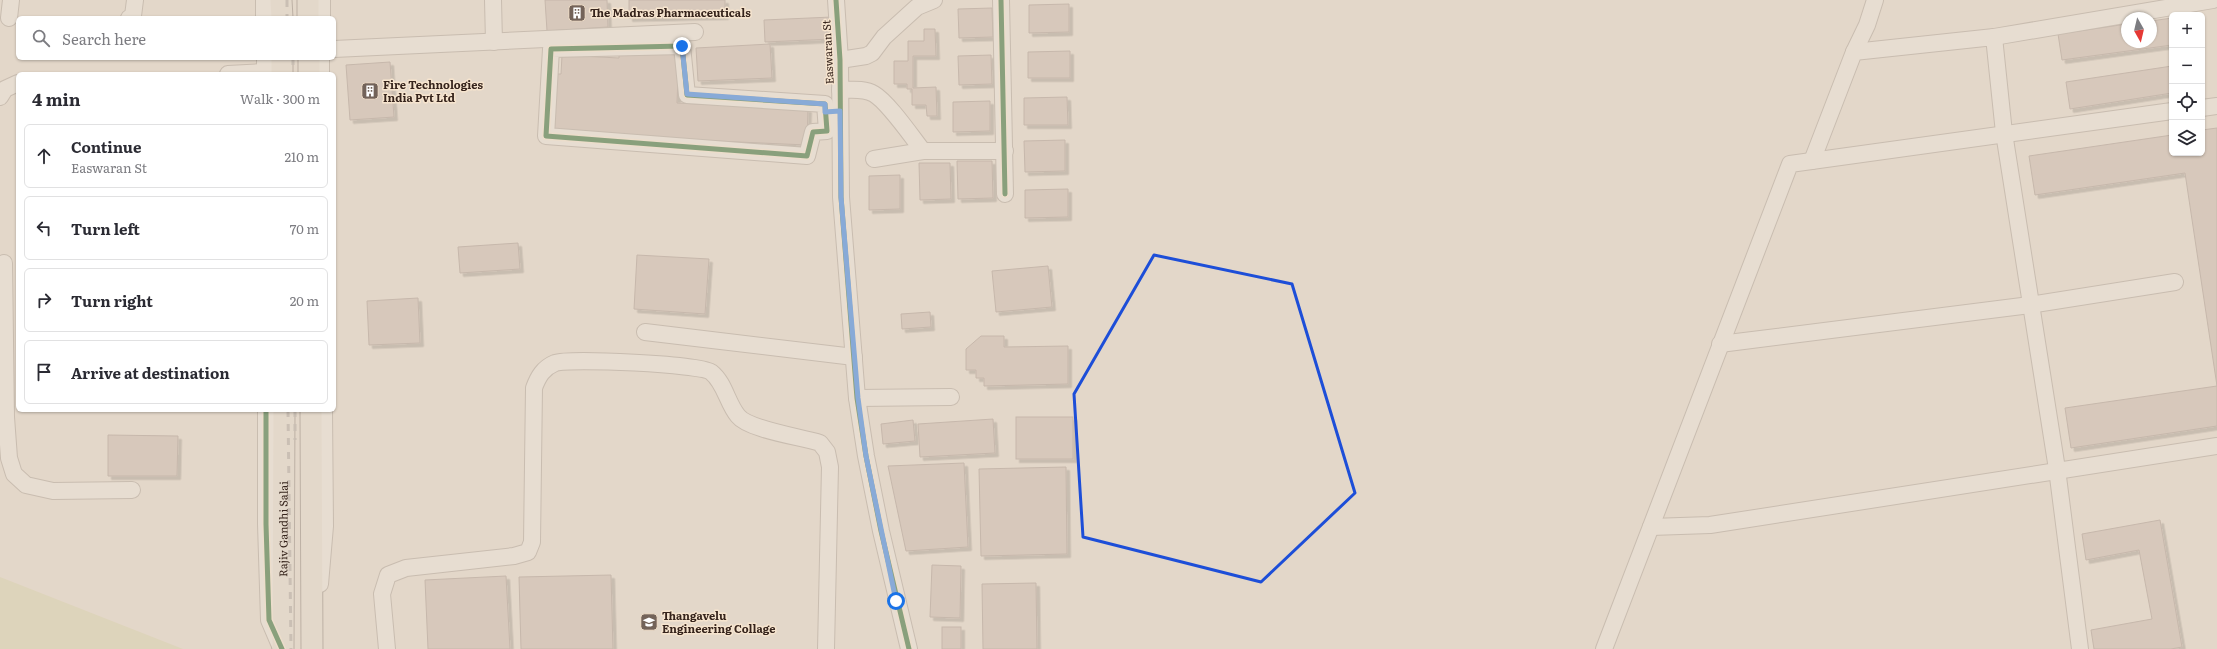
<!DOCTYPE html>
<html lang="en">
<head>
<meta charset="utf-8">
<style>
	body { margin:0; font-family:Literata,serif; background:#f7f7f7; color:#2b2b33 }
	.controls { position:absolute; right:12px; top:12px; display:grid; overflow:hidden; border-radius:6px; box-shadow:0 1px 3px #0004 }
	.controls button { width:36px; height:36px; display:grid; place-items:center; padding:0; border:0; border-bottom:1px solid #e1e1e2; background:#fff; color:#2b2b33; font:20px sans-serif }
	.compass { position:absolute; left:2121px; top:12px; width:36px; height:36px; border-radius:50%; background:#fff; box-shadow:0 1px 3px #0004; rotate:172deg }
	.stop { position:absolute; width:12px; height:12px; margin:-9px; border:3px solid #1a73e8; border-radius:50%; background:#fff }
	.stop.end { background:#1a73e8; border-color:#fff; box-shadow:0 1px 4px #0008 }
	.list { margin:0; padding:0; list-style:none }
	h2 { display:flex; justify-content:space-between; align-items:center; height:52px; margin:0; padding:0 16px; font-size:17px }
	h2 small { font-size:13px; font-weight:400; color:#7c7c81 }
	.list li { display:grid; grid-template-columns:26px 1fr auto; gap:12px; align-items:center; box-sizing:border-box; height:64px; margin:0 8px 8px; padding:0 8px; border:1px solid #e1e1e2; border-radius:6px }
	.list b { display:block; font-size:15px; white-space:nowrap }
	.list p { margin:0; font-size:13px; white-space:nowrap; color:#7c7c81 }
	.list em { font-size:13px; font-style:normal; color:#7c7c81 }
	.icon { flex:none; width:22px; height:22px; fill:none; stroke:currentColor; stroke-width:2; stroke-linecap:round; stroke-linejoin:round }
	.map { position:relative; flex:none; width:2217px; height:649px; overflow:hidden }
	.search { position:absolute; background:#fff; box-shadow:0 1px 3px #0004; left:16px; top:16px; width:320px; height:44px; display:flex; align-items:center; gap:10px; box-sizing:border-box; padding:0 14px; border-radius:6px; color:#7c7c81; font-size:15px }
	.panel { position:absolute; background:#fff; box-shadow:0 1px 3px #0004; left:16px; top:72px; width:320px; height:340px; border-radius:6px }
	.map>svg:first-child { display:block }
	.green { fill:#d6d0ab }
	.building { fill:#c7b5aa; stroke:#a39289; filter:url(#shadow) }
	.lines { fill:none; stroke-linecap:round; stroke-linejoin:round }
	.minor-casing { stroke:#a89d93; stroke-width:18 }
	.major-casing { stroke:#8d8279; stroke-width:23 }
	.minor { stroke:#ebe4db; stroke-width:16 }
	.major { stroke:#e3d9cc; stroke-width:21 }
	.rail { stroke:#aaa39c; stroke-width:3; stroke-dasharray:7 7; stroke-linecap:butt }
	.cycleway-casing { stroke:#f6e4ce; stroke-width:8 }
	.cycleway { stroke:#1b5e20; stroke-width:5 }
	.route { stroke:#1a73e8; stroke-width:5 }
	.marked { fill:none; stroke:#1d4ed8; stroke-width:3; stroke-linejoin:round }
	.labels { text-anchor:middle; stroke-width:3; stroke-linejoin:round; paint-order:stroke }
	.poi-label { font-size:11px; font-weight:bold; fill:#36241c; stroke:#f6e4ce; text-anchor:start }
	.street-label { font-size:11px; fill:#36241c; stroke:#f6e4ce }
</style>
</head>
<body>
<div class="map">
<svg width="2217" height="649" viewBox="0 0 2217 649">
	<defs>
		<filter id="shadow"><feDropShadow dx="3.5" dy="3.5" stdDeviation="0" flood-color="#0004"/></filter>
	</defs>
	<rect width="100%" height="100%" fill="#e3d7c9"/>
	<!-- green -->
	<polygon class="green" points="0,577 183,649 0,649"/>
	<!-- building -->
	<g class="building">
		<polygon points="545,0 607,0 608,27 547,31"/>
		<polygon points="629,0 725,0 725,16 629,18"/>
		<polygon points="1069,4 1069,32 1029,33 1029,5"/>
		<polygon points="992,8 993,37 959,38 958,9"/>
		<polygon points="832,17 833,39 765,42 764,20"/>
		<polygon points="2172,18 2172,45 2062,60 2058,34 2127,24 2127,42 2151,42 2151,21"/>
		<polygon points="924,29 935,29 936,56 913,56 913,88 936,87 937,116 927,116 926,105 912,105 912,89 907,89 907,84 894,84 894,61 908,61 908,41 924,41"/>
		<polygon points="770,44 772,78 698,81 696,48"/>
		<polygon points="619,49 679,52 677,103 808,109 807,145 553,134 555,74 561,74 562,55 619,58"/>
		<polygon points="1070,51 1070,78 1028,78 1028,52"/>
		<polygon points="991,55 992,84 959,85 958,56"/>
		<polygon points="390,62 394,117 350,120 346,65"/>
		<polygon points="2172,66 2172,93 2070,109 2066,82"/>
		<polygon points="1067,97 1068,125 1024,125 1024,98"/>
		<polygon points="990,101 990,131 953,132 953,102"/>
		<polygon points="2217,128 2217,426 2071,448 2065,408 2217,386 2185,173 2035,195 2029,156 2172,135 2172,153 2202,153 2202,130"/>
		<polygon points="1065,140 1065,171 1025,172 1024,141"/>
		<polygon points="957,161 992,161 993,198 958,199"/>
		<polygon points="919,163 950,163 951,199 920,200"/>
		<polygon points="900,175 900,209 869,210 869,176"/>
		<polygon points="1068,189 1068,217 1025,218 1025,190"/>
		<polygon points="518,243 520,269 460,273 458,247"/>
		<polygon points="637,255 709,259 705,314 634,309"/>
		<polygon points="1048,266 1052,307 996,312 992,271"/>
		<polygon points="418,298 420,343 369,345 367,301"/>
		<polygon points="930,312 931,327 902,329 901,314"/>
		<polygon points="981,336 1004,336 1004,347 1068,346 1068,384 984,386 984,378 976,378 976,370 966,370 966,349"/>
		<rect x="1016" y="417" width="57" height="42"/>
		<polygon points="993,419 995,453 920,457 918,424"/>
		<polygon points="913,420 915,441 883,444 881,424"/>
		<polygon points="108,435 178,436 177,476 108,476"/>
		<polygon points="964,463 968,547 906,551 888,466"/>
		<polygon points="1066,467 1067,554 981,556 979,469"/>
		<polygon points="2160,520 2182,647 2171,649 2094,649 2091,630 2152,619 2139,550 2086,560 2082,534"/>
		<polygon points="932,565 961,566 960,618 930,617"/>
		<polygon points="611,575 613,649 521,649 519,577"/>
		<polygon points="506,576 510,649 428,649 425,580"/>
		<polygon points="1036,583 1037,649 983,649 982,584"/>
		<rect x="942" y="627" width="19" height="22"/>
	</g>
	<g class="lines">
		<defs>
			<g id="minor">
				<polyline points="264,0 264,18"/>
				<polyline points="493,0 494,42"/>
				<polyline points="836,0 840,60 841,197 857,398 866,456 881,531 909,649"/>
				<polyline points="1001,0 1005,194"/>
				<polyline points="9,18 11,0"/>
				<polyline points="129,18 133,16 135,0"/>
				<polyline points="322,18 322,0"/>
				<polyline points="1994,37 2213,0"/>
				<polygon points="682,46 687,95 825,104 827,131 813,132 807,156 546,136 551,49"/>
				<polyline points="334,49 695,32"/>
				<polyline points="1854,52 1867,25 1875,0"/>
				<polyline points="265,58 265,74"/>
				<polyline points="321,58 321,74"/>
				<polyline points="840,60 866,56 872,53 884,37 917,7 934,0"/>
				<polyline points="228,74 265,72"/>
				<path d="M 840,90 C 851,90 864,88 874,94 C 888,102 912,137 923,151 L 1005,151"/>
				<polyline points="0,97 5,89 18,83"/>
				<polyline points="2202,108 2217,106"/>
				<polyline points="874,159 923,151"/>
				<polyline points="1812,161 1854,52 1994,37 2004,133 2057,469 2080,649"/>
				<polyline points="4,263 6,417 9,458 14,474 26,485 53,491 132,490"/>
				<polyline points="645,332 854,357"/>
				<polyline points="1720,344 2030,305 2175,282"/>
				<polyline points="857,398 951,397"/>
				<polyline points="266,410 266,524 269,620 281,648"/>
				<polyline points="1651,527 1710,525 2217,446"/>
				<polyline points="320,584 325,526 324,410"/>
				<path d="M 387,649 L 382,594 L 388,575 L 406,568 L 514,556 L 528,552 L 532,542 L 534,388 C 538,377 543,368 555,363 C 569,358 701,364 711,372 C 725,383 727,403 738,416 C 749,430 802,437 820,443 L 827,452 L 830,467 L 826,649"/>
				<polyline points="1604,649 1790,164 2172,111"/>
			</g>
			<g id="major">
				<polyline points="281,0 282,18"/>
				<polyline points="308,0 308,18"/>
				<polyline points="282,58 282,74"/>
				<polyline points="309,58 309,74"/>
				<polyline points="311,410 312,649"/>
				<path id="s1" d="M 283,649 L 284,410"/>
			</g>
		</defs>
		<!-- minor casing -->
		<use href="#minor" class="minor-casing"/>
		<!-- major casing -->
		<use href="#major" class="major-casing"/>
		<!-- minor -->
		<use href="#minor" class="minor"/>
		<!-- major -->
		<use href="#major" class="major"/>
		<!-- rail -->
		<g class="rail">
			<polyline points="287,0 287,18"/>
			<polyline points="293,58 293,74"/>
			<polyline points="288,410 291,649"/>
			<polyline points="295,410 295,440"/>
		</g>
		<defs>
			<g id="cycleway">
				<polyline points="836,0 840,60 841,197 857,398 866,456 881,531 909,649"/>
				<polyline points="1001,0 1005,194"/>
				<polygon points="682,46 687,95 825,104 827,131 813,132 807,156 546,136 551,49"/>
				<polyline points="266,410 266,524 269,620 282,649"/>
			</g>
		</defs>
		<!-- cycleway casing -->
		<use href="#cycleway" class="cycleway-casing"/>
		<!-- cycleway -->
		<use href="#cycleway" class="cycleway"/>
	</g>
	<g class="lines">
		<!-- route -->
		<polyline class="route" points="682,46 687,94 825,104 825,112 840,111 841,197 858,398 866,456 896,601"/>
	</g>
	<!-- marked area -->
	<path d="M0 0H2217V649H0ZM 1154,255 L 1292,284 L 1355,493 L 1261,582 L 1083,537 L 1074,394 Z" fill="#e3d7c9" fill-opacity=".55" fill-rule="evenodd"/>
	<path class="marked" d="M 1154,255 L 1292,284 L 1355,493 L 1261,582 L 1083,537 L 1074,394 Z"/>
	<!-- icons -->
	<defs>
		<symbol id="building-square" viewBox="-11 -11 22 22"><rect x="-9" y="-9" width="18" height="18" rx="4" fill="#736359" stroke="#f6e4ce"/><path d="M-4-6H4V6H1V3H-1V6H-4ZM-2.5-4.3h1.7v1.8h-1.7ZM.8-4.3h1.7v1.8H.8ZM-2.5-1h1.7V.8h-1.7ZM.8-1h1.7V.8H.8Z" fill="#fff"/></symbol>
		<symbol id="university-square" viewBox="-11 -11 22 22"><rect x="-9" y="-9" width="18" height="18" rx="4" fill="#736359" stroke="#f6e4ce"/><path d="M0-5L7-2L0 1L-7-2ZM-4 1L0 2.5L4 1V4Q0 6-4 4Z" fill="#fff"/></symbol>
	</defs>
	<g fill-rule="evenodd">
		<use href="#building-square" x="567" y="3" width="20" height="20"/>
		<use href="#building-square" x="360" y="81" width="20" height="20"/>
		<use href="#university-square" x="639" y="612" width="20" height="20"/>
	</g>
	<g class="labels">
		<!-- poi labels -->
		<g class="poi-label">
			<text x="590" y="17">The Madras Pharmaceuticals</text>
			<text x="383" y="89">Fire Technologies<tspan x="383" dy="13">India Pvt Ltd</tspan></text>
			<text x="662" y="620">Thangavelu<tspan x="662" dy="13">Engineering Collage</tspan></text>
		</g>
		<!-- street labels -->
		<g class="street-label">
			<text transform="translate(828 52) rotate(-93)" y="4">Easwaran St</text>
			<text dy="4" stroke="none"><textPath href="#s1" startOffset="120">Rajiv Gandhi Salai</textPath></text>
		</g>
	</g>
</svg>
<div class="controls">
<button>+</button>
<button>−</button>
<button><svg class="icon" aria-label="locate" viewBox="0 0 24 24"><circle cx="12" cy="12" r="6"/><path d="M12 2v4M12 18v4M2 12h4M18 12h4"/></svg></button>
<button><svg class="icon" aria-label="layers" viewBox="0 0 24 24"><path d="M12 4l9 5-9 5-9-5zM3 14l9 5 9-5"/></svg></button>
</div>
<svg class="compass" viewBox="-18 -18 36 36"><path d="M0-13l5 13h-10z" fill="#e53935"/><path d="M0 13l5-13h-10z" fill="#7c7c81"/></svg>
<div class="stop" style="left:896px;top:601px"></div>
<div class="stop end" style="left:682px;top:46px"></div>
<div class="search"><svg class="icon" aria-label="search" viewBox="0 0 24 24"><circle cx="10" cy="10" r="6"/><path d="M15 15l6 6"/></svg>Search here</div>
<section class="panel">
<h2>4 min<small>Walk · 300 m</small></h2>
<ul class="list">
<li><svg class="icon" aria-label="ahead" viewBox="0 0 24 24"><path d="M12 20V5M6 11l6-6 6 6"/></svg><div><b>Continue</b><p>Easwaran St</p></div><em>210 m</em></li>
<li><svg class="icon" aria-label="left" viewBox="0 0 24 24"><path d="M17 20v-9H6M10 6l-5 5 5 5"/></svg><div><b>Turn left</b></div><em>70 m</em></li>
<li><svg class="icon" aria-label="right" viewBox="0 0 24 24"><path d="M7 20v-9h11M14 6l5 5-5 5"/></svg><div><b>Turn right</b></div><em>20 m</em></li>
<li><svg class="icon" aria-label="arrive" viewBox="0 0 24 24"><path d="M6 21V4h12l-3 4 3 4H6"/></svg><div><b>Arrive at destination</b></div></li>
</ul>
</section>
</div>
</body>
</html>
